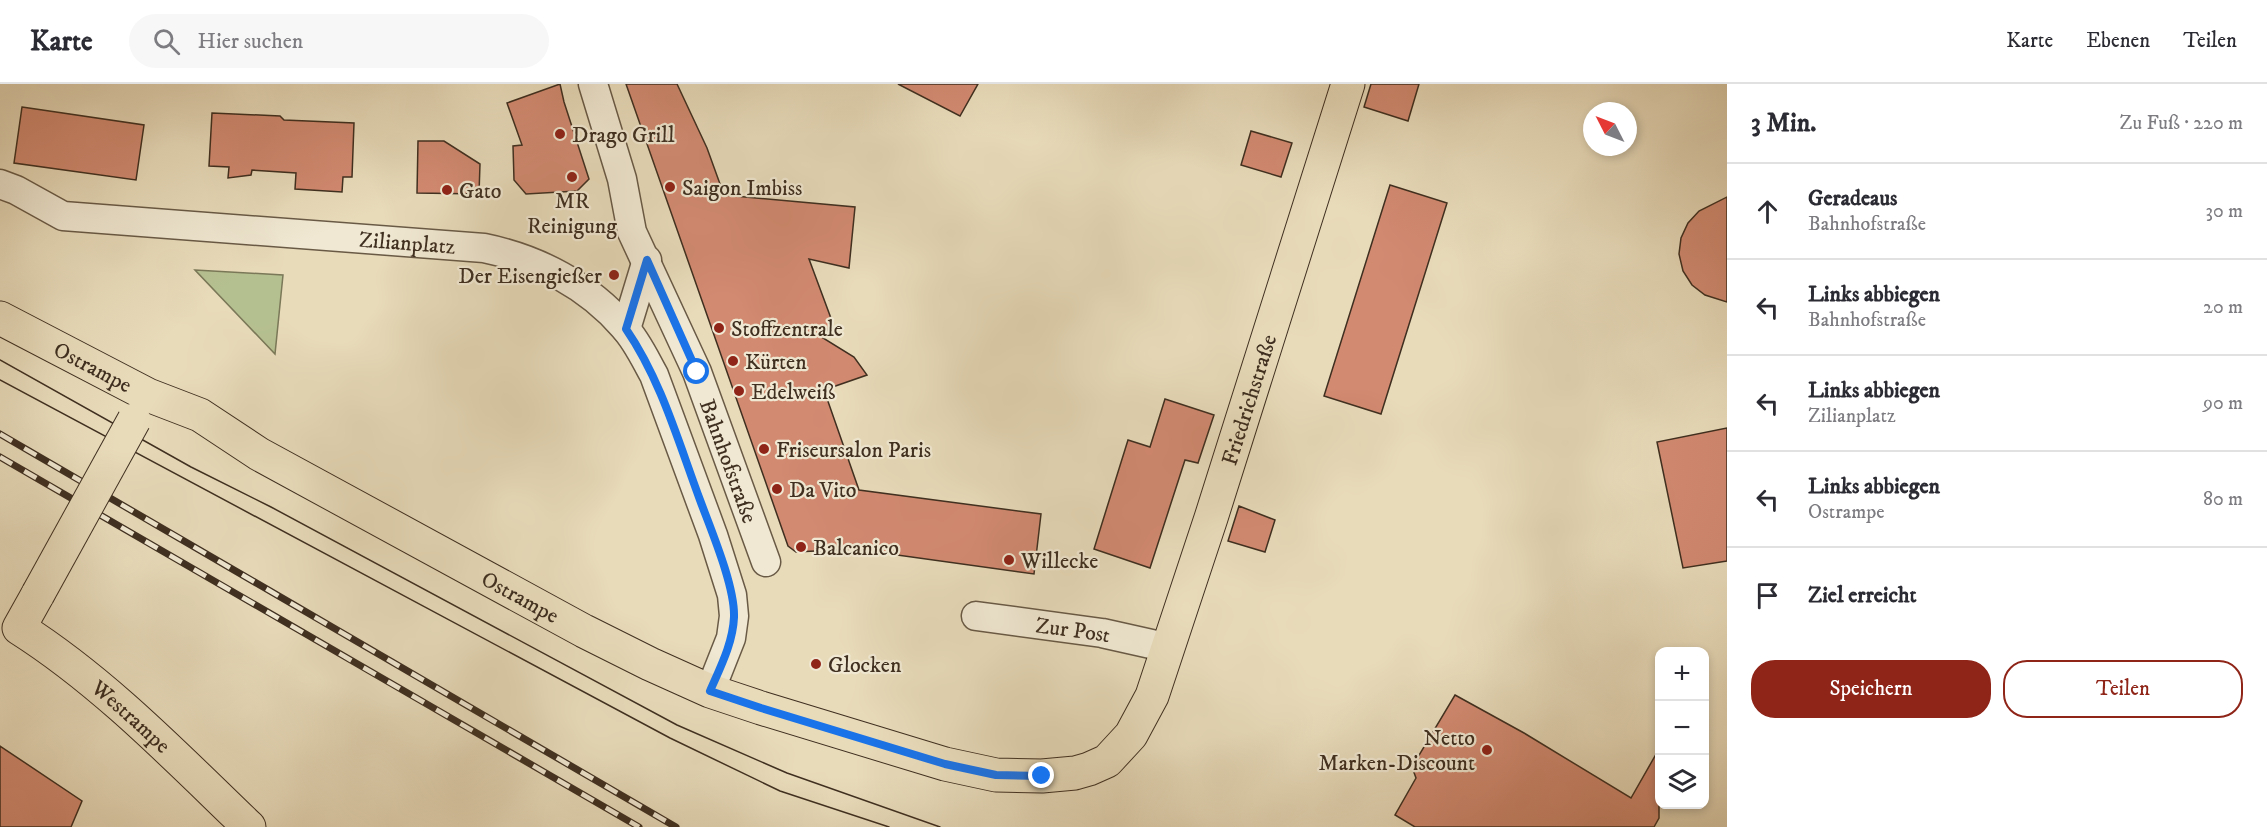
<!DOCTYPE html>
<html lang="de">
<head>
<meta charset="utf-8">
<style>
	body { margin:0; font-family:"IM FELL DW Pica",serif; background:#f7f7f7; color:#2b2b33 }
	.controls { position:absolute; right:18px; bottom:18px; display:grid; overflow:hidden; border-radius:12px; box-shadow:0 3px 9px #0003 }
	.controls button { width:54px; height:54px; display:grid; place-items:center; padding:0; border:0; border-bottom:2px solid #e1e1e2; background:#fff; color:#2b2b33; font:30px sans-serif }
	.compass { position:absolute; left:1583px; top:18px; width:54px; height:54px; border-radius:50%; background:#fff; box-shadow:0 3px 9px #0003; rotate:312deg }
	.stop { position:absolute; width:18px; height:18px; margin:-14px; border:4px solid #1a73e8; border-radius:50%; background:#fff }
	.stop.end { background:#1a73e8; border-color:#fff; box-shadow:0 2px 6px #0008 }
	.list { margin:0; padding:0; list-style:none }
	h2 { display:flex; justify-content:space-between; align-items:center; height:78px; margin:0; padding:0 24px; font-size:26px }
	h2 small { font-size:20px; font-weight:400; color:#7c7c81 }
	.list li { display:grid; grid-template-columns:39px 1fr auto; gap:18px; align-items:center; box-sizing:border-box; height:96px; padding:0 24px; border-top:2px solid #e1e1e2 }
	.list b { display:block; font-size:22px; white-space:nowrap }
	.list p { margin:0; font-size:20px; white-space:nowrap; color:#7c7c81 }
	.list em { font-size:20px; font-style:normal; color:#7c7c81 }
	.actions { display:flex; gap:12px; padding:18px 24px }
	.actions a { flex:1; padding:14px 0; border:2px solid #8f2418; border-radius:24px; text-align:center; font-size:21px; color:#8f2418 }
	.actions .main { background:#8f2418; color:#fff }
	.icon { flex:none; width:33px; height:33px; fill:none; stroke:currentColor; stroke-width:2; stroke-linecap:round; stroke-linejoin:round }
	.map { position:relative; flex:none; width:1727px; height:743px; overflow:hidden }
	header { display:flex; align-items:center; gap:36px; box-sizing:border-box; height:84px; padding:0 30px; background:#fff; border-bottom:2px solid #e1e1e2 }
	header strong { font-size:28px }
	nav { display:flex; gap:33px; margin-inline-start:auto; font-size:21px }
	.search { width:420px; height:54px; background:#f7f7f7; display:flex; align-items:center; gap:15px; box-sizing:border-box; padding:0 21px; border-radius:33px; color:#7c7c81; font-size:22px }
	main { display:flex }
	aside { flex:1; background:#fff }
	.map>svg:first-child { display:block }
	.green { fill:#b5c090; stroke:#7a7858; stroke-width:1.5 }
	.building { fill:#d28a71; stroke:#3f2f20; stroke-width:1.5 }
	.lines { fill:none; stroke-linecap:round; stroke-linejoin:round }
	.minor-casing { stroke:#695a46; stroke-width:31 }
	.major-casing { stroke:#3f2f20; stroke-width:35 }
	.minor { stroke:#f0e8d2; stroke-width:28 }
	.major { stroke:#e8dbba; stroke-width:33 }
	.tram { stroke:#3f2f20; stroke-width:1.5 }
	.rail-casing { stroke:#3f2f20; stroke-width:7 }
	.rail { stroke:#f0e8d2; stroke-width:4.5; stroke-dasharray:14; stroke-linecap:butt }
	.major-bridge-casing { stroke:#3f2f20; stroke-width:35; stroke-linecap:butt }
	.major-bridge { stroke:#e8dbba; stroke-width:33 }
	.route { stroke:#1a73e8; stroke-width:8 }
	.poi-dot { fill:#8f2418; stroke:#f0e8d2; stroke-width:2 }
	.labels { text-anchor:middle; stroke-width:4.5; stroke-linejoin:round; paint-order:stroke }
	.poi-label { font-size:22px; fill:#3f2f20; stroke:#f0e8d2; text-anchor:start }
	.street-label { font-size:22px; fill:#3f2f20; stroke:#f0e8d2 }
</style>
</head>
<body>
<header>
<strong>Karte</strong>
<div class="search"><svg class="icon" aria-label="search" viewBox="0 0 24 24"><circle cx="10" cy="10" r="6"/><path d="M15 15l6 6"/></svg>Hier suchen</div>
<nav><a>Karte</a><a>Ebenen</a><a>Teilen</a></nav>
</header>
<main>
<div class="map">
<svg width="1727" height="743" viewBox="0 0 1727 743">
	<rect width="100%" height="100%" fill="#e8dbba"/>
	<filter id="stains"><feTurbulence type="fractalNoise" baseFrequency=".00333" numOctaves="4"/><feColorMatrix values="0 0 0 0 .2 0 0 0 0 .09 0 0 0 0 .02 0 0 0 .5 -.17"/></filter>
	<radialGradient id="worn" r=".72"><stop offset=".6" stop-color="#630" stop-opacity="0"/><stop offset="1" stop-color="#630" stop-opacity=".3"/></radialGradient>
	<!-- green -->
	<polygon class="green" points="195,186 283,191 275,270"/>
	<!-- building -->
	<g class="building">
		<polygon points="560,0 564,18 589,95 577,107 526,110 514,96 513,62 522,61 507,19"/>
		<polygon points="626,0 677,0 707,64 724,111 855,123 849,184 809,175 832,237 823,254 854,273 867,291 824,306 859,406 1041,430 1034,490 854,465 796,468 788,462"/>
		<polygon points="898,0 978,0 960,32"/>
		<polygon points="1371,0 1419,0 1408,37 1364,23"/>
		<polygon points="22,23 144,41 136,96 14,79"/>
		<polygon points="212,29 280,32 284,36 354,39 352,93 343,93 342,108 295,105 296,89 252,86 251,91 228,94 229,83 209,82"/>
		<polygon points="1251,47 1292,59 1281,93 1241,81"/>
		<polygon points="418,57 444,57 480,80 479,110 417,109"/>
		<polygon points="1390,101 1447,119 1381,330 1324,312"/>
		<polygon points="1727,113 1727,218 1705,211 1692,201 1683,187 1679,170 1681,154 1688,139 1699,127"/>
		<polygon points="1165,315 1214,331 1198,379 1185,376 1150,484 1094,465 1128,356 1150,363"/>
		<polygon points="1727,344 1727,477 1683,484 1657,358"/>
		<polygon points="1239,422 1275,436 1265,468 1228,457"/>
		<polygon points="1455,611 1524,649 1631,714 1659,665 1659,734 1654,743 1415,743 1395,731 1416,694 1412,683"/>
		<polygon points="0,662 82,717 71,743 0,743"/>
	</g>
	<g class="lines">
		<defs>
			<g id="minor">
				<path id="s1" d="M 593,0 L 622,95 L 632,148 L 697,288 L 766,478"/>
				<path id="s2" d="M 0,100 L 16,106 L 63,132 L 484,164 C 538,175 589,202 624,243 C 637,257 645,275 654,291 L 713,451 L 732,511 L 734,532 L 731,554 L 710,607"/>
				<polyline points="626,245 647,176"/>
				<path id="s3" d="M 976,532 L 1102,549 L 1169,564"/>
			</g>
			<g id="major">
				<path id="s4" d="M 0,234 L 148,311 L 200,331 L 259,370 L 584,547 L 650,580 L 710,607 L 761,624 L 945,680 L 996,691 L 1042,692 L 1075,689 L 1089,685 L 1107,677 L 1131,651 L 1152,612 L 1211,434 L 1348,0"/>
				<path id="s5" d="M 38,510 L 19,544 C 104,598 176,673 249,743"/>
			</g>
		</defs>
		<!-- minor casing -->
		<use href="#minor" class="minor-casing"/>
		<!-- major casing -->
		<use href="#major" class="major-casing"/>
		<!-- minor -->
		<use href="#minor" class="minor"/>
		<!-- major -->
		<use href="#major" class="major"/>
		<!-- tram -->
		<g class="tram">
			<polyline points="0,276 191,383 271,423 677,641 787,689 940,743"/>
			<polyline points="0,296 670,654 780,707 889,743"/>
		</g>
		<defs>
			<g id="rail">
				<polyline points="0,350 676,743"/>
				<polyline points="0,373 639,743"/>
			</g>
		</defs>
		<!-- rail casing -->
		<use href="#rail" class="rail-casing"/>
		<!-- rail -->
		<use href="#rail" class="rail"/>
		<defs>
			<polyline id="major-bridge" points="38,510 134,336"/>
		</defs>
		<!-- major-bridge casing -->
		<use href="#major-bridge" class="major-bridge-casing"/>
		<!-- major-bridge -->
		<use href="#major-bridge" class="major-bridge"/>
	</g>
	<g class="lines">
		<!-- route -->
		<path class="route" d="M 697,288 L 647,176 L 626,245 C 661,296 678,357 700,416 C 711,446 735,502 734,533 C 733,559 720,584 710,607 L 761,624 L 945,680 L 996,691 L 1042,692"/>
	</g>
	<!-- markers -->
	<g class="poi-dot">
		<circle cx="560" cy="50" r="6"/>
		<circle cx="572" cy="93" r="6"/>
		<circle cx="670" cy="103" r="6"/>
		<circle cx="447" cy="106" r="6"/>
		<circle cx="614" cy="191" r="6"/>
		<circle cx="719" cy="244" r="6"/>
		<circle cx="733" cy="277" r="6"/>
		<circle cx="739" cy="307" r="6"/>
		<circle cx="764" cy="365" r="6"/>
		<circle cx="777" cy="405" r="6"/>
		<circle cx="801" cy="463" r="6"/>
		<circle cx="1009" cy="476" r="6"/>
		<circle cx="816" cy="580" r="6"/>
		<circle cx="1487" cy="666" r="6"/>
	</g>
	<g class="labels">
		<!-- poi labels -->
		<g class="poi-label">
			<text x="572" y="58">Drago Grill</text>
			<text x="682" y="111">Saigon Imbiss</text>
			<text x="459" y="114">Gato</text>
			<text x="572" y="124" text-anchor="middle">MR<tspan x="572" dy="25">Reinigung</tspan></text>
			<text x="602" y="199" text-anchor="end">Der Eisengießer</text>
			<text x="731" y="252">Stoffzentrale</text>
			<text x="745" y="285">Kürten</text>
			<text x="751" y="315">Edelweiß</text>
			<text x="776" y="373">Friseursalon Paris</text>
			<text x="789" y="413">Da Vito</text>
			<text x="813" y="471">Balcanico</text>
			<text x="1021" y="484">Willecke</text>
			<text x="828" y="588">Glocken</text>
			<text x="1475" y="661" text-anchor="end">Netto<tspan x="1475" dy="25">Marken-Discount</tspan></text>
		</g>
		<!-- street labels -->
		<g class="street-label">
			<text dy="8" stroke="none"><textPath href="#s2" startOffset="416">Zilianplatz</textPath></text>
			<text dy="8" stroke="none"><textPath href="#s4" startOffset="105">Ostrampe</textPath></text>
			<text dy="8" stroke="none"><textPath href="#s4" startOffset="1606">Friedrichstraße</textPath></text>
			<text dy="8" stroke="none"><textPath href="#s1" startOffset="402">Bahnhofstraße</textPath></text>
			<text dy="8" stroke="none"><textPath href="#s4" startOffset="591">Ostrampe</textPath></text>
			<text dy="8" stroke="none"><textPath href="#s3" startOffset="98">Zur Post</textPath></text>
			<text dy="8" stroke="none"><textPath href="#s5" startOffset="182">Westrampe</textPath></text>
		</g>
	</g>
	<rect width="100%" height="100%" filter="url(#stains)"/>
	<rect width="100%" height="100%" fill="url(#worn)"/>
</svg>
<div class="controls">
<button>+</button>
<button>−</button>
<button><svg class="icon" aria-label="layers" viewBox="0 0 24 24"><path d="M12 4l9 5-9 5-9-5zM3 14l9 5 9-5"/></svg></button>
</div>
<svg class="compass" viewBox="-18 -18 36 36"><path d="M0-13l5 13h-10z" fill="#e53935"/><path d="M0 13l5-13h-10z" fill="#7c7c81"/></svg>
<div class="stop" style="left:697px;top:288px"></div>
<div class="stop end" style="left:1042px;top:692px"></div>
</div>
<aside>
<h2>3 Min.<small>Zu Fuß · 220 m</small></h2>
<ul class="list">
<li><svg class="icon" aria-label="ahead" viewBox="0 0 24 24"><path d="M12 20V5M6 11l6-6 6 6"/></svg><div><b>Geradeaus</b><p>Bahnhofstraße</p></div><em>30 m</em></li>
<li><svg class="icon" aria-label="left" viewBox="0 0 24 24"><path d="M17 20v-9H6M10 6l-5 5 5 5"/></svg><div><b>Links abbiegen</b><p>Bahnhofstraße</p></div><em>20 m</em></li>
<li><svg class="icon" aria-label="left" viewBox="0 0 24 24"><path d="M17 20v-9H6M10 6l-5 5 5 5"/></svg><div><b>Links abbiegen</b><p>Zilianplatz</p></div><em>90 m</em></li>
<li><svg class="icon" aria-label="left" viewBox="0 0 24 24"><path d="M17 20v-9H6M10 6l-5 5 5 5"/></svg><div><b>Links abbiegen</b><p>Ostrampe</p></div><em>80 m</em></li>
<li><svg class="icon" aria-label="arrive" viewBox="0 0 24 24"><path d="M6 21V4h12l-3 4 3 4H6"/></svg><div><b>Ziel erreicht</b></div></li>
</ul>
<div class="actions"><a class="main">Speichern</a><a>Teilen</a></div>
</aside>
</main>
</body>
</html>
